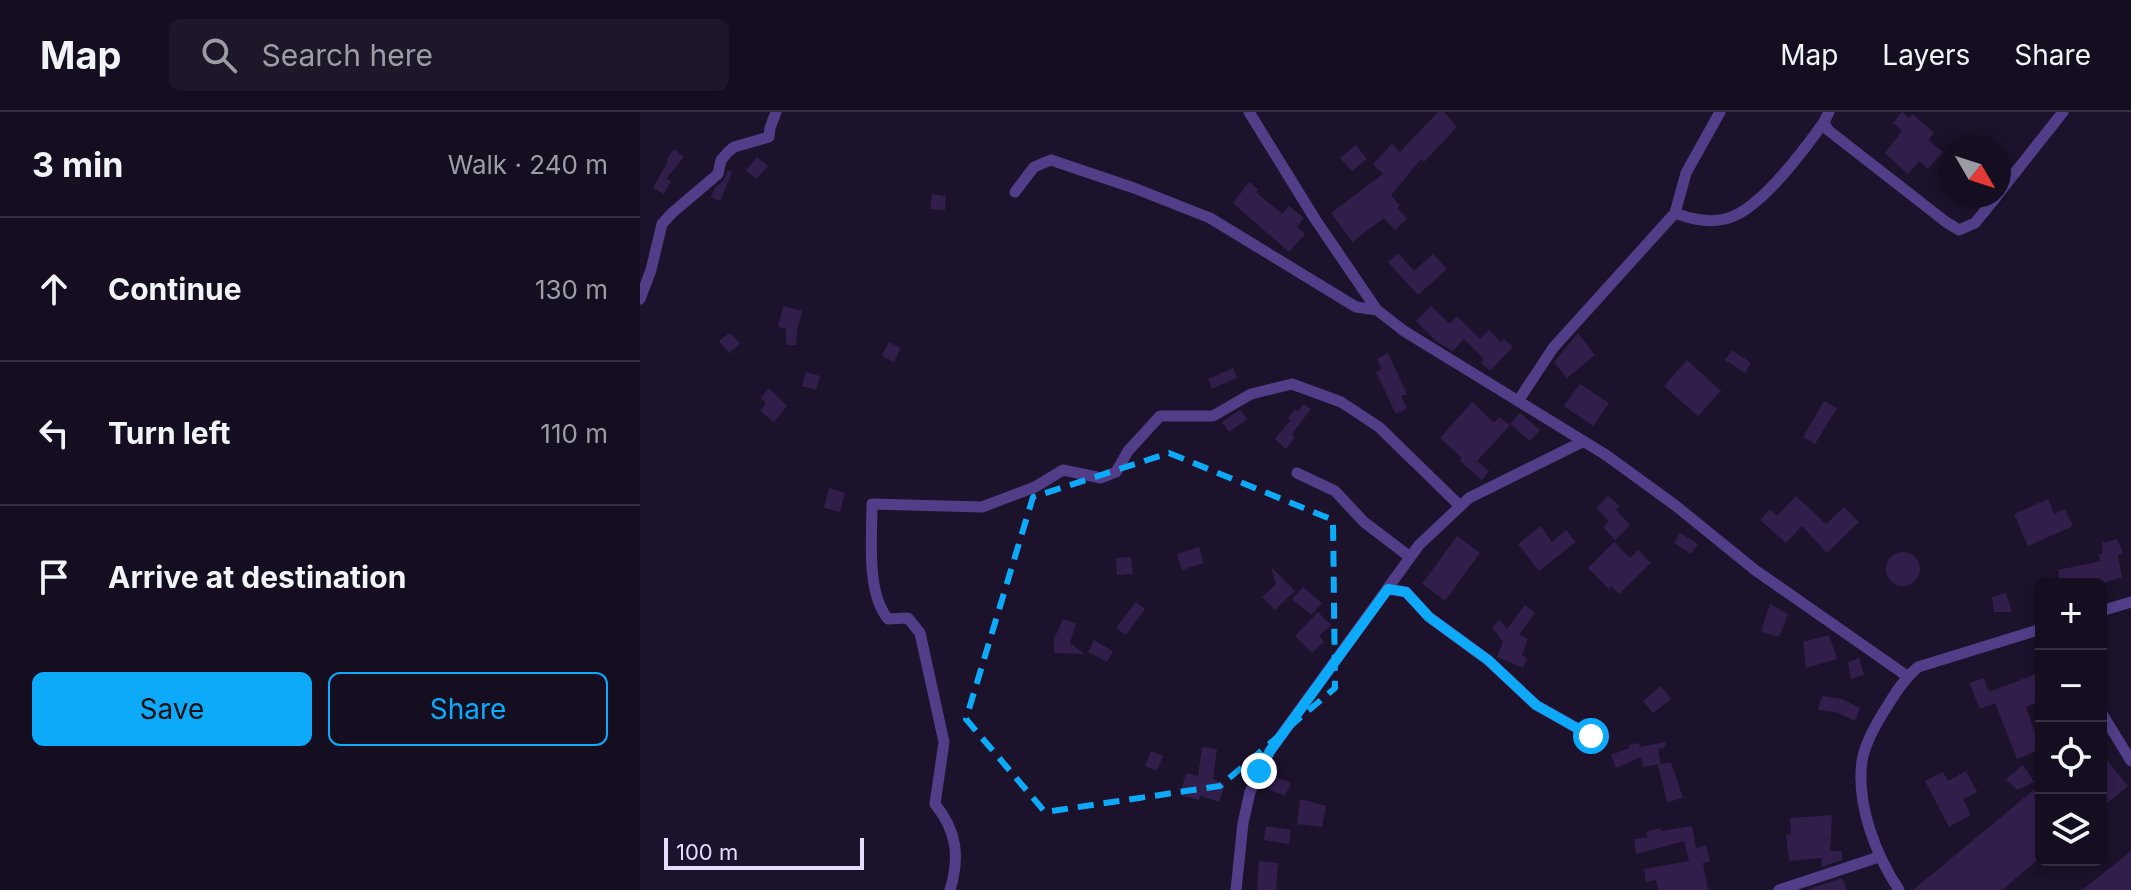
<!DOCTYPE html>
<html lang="en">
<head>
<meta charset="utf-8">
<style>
	body { margin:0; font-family:Inter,sans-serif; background:#1e1729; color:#f1f3f6 }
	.controls { position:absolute; right:24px; bottom:24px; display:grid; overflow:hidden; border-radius:12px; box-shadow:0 4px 12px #0003 }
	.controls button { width:72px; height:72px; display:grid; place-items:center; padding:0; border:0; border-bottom:2px solid #342e3e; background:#150e20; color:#f1f3f6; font:40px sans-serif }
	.compass { position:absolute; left:1299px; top:24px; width:72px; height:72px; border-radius:50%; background:#150e20; box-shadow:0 4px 12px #0003; rotate:129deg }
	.scale { position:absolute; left:24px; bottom:20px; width:200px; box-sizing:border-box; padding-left:8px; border:4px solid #e8dcfe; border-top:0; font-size:22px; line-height:28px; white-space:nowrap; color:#e8dcfe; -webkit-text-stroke:6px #1c122b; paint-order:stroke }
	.stop { position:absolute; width:24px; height:24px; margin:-18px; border:6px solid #0daaf9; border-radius:50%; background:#fff }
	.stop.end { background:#0daaf9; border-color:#fff; box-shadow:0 2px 8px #0008 }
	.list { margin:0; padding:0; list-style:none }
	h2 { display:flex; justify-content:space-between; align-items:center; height:104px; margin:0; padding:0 32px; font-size:34px }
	h2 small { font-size:26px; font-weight:400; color:#9d9ca5 }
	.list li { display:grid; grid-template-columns:52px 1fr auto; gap:24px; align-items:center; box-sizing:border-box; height:144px; padding:0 32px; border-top:2px solid #342e3e }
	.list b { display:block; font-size:30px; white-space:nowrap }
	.list em { font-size:26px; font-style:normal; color:#9d9ca5 }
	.actions { display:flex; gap:16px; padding:24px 32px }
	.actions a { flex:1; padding:18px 0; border:2px solid #0daaf9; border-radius:12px; text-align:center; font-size:28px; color:#0daaf9 }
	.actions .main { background:#0daaf9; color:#111 }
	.icon { flex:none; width:44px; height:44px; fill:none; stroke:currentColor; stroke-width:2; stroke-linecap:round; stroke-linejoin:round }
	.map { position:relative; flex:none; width:1491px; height:778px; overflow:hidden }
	header { display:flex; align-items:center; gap:48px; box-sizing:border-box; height:112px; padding:0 40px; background:#150e20; border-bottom:2px solid #342e3e }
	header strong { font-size:38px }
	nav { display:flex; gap:44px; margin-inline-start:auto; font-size:28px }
	.search { width:560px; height:72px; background:#1e1729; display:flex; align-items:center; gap:20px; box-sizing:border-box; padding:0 28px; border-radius:12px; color:#9d9ca5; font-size:30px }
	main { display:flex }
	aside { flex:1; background:#150e20 }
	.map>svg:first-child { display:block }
	.building { fill:#321e4b }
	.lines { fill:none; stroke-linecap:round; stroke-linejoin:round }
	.street { stroke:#523e88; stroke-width:11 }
	.route { stroke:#0daaf9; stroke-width:10 }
	.marked { fill:none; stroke:#0daaf9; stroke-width:6; stroke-dasharray:16 10; stroke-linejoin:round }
</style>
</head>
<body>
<header>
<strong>Map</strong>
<div class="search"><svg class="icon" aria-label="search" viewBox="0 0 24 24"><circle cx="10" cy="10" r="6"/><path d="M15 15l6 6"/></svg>Search here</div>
<nav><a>Map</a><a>Layers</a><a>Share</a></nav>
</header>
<main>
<aside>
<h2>3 min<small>Walk · 240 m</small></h2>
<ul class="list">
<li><svg class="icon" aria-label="ahead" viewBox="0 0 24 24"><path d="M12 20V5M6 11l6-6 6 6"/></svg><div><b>Continue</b></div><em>130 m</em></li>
<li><svg class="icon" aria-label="left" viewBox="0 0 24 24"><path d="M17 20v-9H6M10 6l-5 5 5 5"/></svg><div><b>Turn left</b></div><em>110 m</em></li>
<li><svg class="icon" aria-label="arrive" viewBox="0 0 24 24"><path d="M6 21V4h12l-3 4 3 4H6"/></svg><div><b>Arrive at destination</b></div></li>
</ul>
<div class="actions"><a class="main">Save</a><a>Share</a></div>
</aside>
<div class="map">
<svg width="1491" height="778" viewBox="0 0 1491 778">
	<rect width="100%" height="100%" fill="#1c122b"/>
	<!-- building -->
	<g class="building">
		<polygon points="798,0 804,0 817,15 784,50 781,47 751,83 760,94 757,96 767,106 755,118 744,106 712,130 691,101 743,62 733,52 752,32 760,40"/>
		<polygon points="1262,0 1269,6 1273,2 1294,21 1288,28 1303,40 1288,57 1279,49 1268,62 1245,41 1262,19 1253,11"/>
		<polygon points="716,33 727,47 712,59 700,46"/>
		<polygon points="34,37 44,45 26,67 31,69 24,82 13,76 28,49 26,48"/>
		<polygon points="117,45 128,54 116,67 106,58"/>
		<polygon points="88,58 92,60 80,89 71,85 75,76 84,68"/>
		<polygon points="609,70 618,77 616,80 642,102 649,94 664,106 657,115 665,122 649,140 593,91"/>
		<polygon points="292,82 306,84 305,98 290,97"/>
		<polygon points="758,141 774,159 793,142 807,157 778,183 748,150"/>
		<polygon points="143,194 162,199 157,219 156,233 146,233 146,217 138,215"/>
		<polygon points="791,194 810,212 817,204 840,227 849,218 861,230 864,227 873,235 850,259 841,250 844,247 824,227 813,239 796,229 776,209"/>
		<polygon points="938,221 955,243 927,266 914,250"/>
		<polygon points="88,222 92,222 100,232 89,241 79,229"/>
		<polygon points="249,230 261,236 254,250 242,244"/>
		<polygon points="1092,238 1111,251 1105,261 1085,248"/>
		<polygon points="748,241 767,282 761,284 767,296 756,302 736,260 742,257 737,247"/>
		<polygon points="1047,248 1081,279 1058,304 1024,274"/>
		<polygon points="593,256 597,266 572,277 568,267"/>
		<polygon points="166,260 180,264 176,278 162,274"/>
		<polygon points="940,272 969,291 953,314 924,294"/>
		<polygon points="129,276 147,294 134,310 120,299 126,291 121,286"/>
		<polygon points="1184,289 1197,296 1175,332 1163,325"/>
		<polygon points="832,290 854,311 859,305 870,313 837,349 849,359 842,368 820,349 822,346 800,326"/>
		<polygon points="664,292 671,297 652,322 655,325 646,337 635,327 651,308 648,306 655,297 658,299"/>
		<polygon points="600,298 607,307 589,320 582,310"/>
		<polygon points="880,301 900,318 890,329 870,312"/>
		<polygon points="189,376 205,381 200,400 184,396"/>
		<polygon points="968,384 980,394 976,398 990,413 975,428 963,415 969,409 956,396"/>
		<polygon points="1156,384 1186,412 1204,395 1219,410 1187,441 1162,414 1146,431 1120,408 1130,397 1137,404"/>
		<polygon points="1408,387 1414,402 1425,397 1433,414 1388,434 1374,402"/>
		<polygon points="901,414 912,430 926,418 936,430 899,459 878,432"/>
		<polygon points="1040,421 1058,432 1051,442 1034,431"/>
		<polygon points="817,424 840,441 805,489 782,472"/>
		<polygon points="1477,427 1483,440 1478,443 1482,465 1461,472 1420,472 1418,458 1461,449 1458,443 1463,441 1462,431"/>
		<polygon points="974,430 990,446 998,438 1011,451 979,482 971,474 969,477 948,456"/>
		<polygon points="559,435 564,451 542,458 537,442"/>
		<circle cx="1263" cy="457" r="17"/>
		<polygon points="491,445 493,462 477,463 476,446"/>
		<polygon points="631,455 655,479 635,498 622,485 636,472"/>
		<polygon points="663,475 682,491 671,503 652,487"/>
		<polygon points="1366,481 1372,500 1354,500 1352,485"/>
		<polygon points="496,490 505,497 486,523 476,516"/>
		<polygon points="1130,492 1148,502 1139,525 1121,519"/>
		<polygon points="885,493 895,501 879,523 888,527 882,543 887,546 883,556 857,545 863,530 852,515 860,508 867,517"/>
		<polygon points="678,500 691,513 679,524 684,530 672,541 655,524"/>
		<polygon points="423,507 436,511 430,531 445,542 414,541 414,527"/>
		<polygon points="1189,523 1197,547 1166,556 1163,530"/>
		<polygon points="454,528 473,539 467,550 448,540"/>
		<polygon points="1219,546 1224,563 1211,567 1208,550"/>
		<polygon points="1401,560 1401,589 1386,595 1401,637 1377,647 1355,591 1340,597 1329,571 1344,566 1349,580"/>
		<polygon points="1021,574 1031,587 1013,601 1003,589"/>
		<polygon points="1182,584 1202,587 1220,596 1215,609 1196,600 1178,598"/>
		<polygon points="1025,630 1026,634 1018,638 1021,652 1003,655 1001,645 976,656 971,643 989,636 989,633 999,631 1000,635"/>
		<polygon points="562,635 577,637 573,667 585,672 579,690 560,684 559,688 540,683 546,661 558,664"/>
		<polygon points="511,639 523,644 517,659 505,654"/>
		<polygon points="1461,641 1488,674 1461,696"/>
		<polygon points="1031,650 1043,686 1027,690 1018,653"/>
		<polygon points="1383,653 1394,670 1377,678 1366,667"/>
		<polygon points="1326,659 1337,680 1323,687 1331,703 1309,715 1285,669 1303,660 1308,669"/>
		<polygon points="629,662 651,671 645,684 623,675"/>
		<polygon points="1401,672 1401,745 1362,778 1273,778"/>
		<polygon points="660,687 686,694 682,715 657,712"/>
		<polygon points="1192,703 1190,739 1202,739 1202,748 1181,755 1182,746 1149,749 1146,723 1151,722 1150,706"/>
		<polygon points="626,714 651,718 649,732 624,728"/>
		<polygon points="1052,714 1056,736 1066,733 1070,749 1063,751 1068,778 1018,778 1016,768 1006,770 1004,757 1049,749 1044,729 996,742 994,727 1008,725 1006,720 1020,716 1021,719"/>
		<polygon points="1491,739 1491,778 1442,778"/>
		<polygon points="619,749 638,751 636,778 617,778"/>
		<polygon points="1202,766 1207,778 1166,778"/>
	</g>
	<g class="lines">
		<!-- street -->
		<g class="street">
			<polyline points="609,0 675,107 737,198 764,219 966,343 1036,394 1115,458 1267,564"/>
			<polyline points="1189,0 1184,10 1188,18 1306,110 1319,118 1335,111 1357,84"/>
			<polyline points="375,80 394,55 411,48 494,76 570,106 716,195 737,198"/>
			<polyline points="1359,81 1423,0"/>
			<path d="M 1035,101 C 1049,107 1070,111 1085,107 C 1119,100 1164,38 1184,10"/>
			<polyline points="0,187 11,158 22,112 32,101 78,62 81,48 88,40 94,35 129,25 130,16 136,0"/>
			<polyline points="878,289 913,236 1035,101 1046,61 1080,0"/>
			<polyline points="657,361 695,379 724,410 770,445"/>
			<polyline points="748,477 766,480 789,505 848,548 896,593 951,624"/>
			<polyline points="1461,499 1491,490"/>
			<polyline points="1461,600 1491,649"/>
			<path d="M 310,778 C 320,745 317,719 295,692 L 304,630 L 280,521 L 268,506 L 248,507 C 226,480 232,426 232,392 L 342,395 L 395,375 L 423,358 L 461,366 L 476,360 L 488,339 L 520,304 L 573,304 L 611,282 L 652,272 L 701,290 L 739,315 L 820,394"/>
			<polyline points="596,778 603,711 610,680 630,639 779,433 829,386 942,330"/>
			<polyline points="1139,778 1239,745"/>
			<path d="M 1259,778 C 1236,743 1216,693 1222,649 C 1225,630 1237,610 1248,593 C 1257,578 1265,566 1278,555 L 1401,517"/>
		</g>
	</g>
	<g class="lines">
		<!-- route -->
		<polyline class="route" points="619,659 630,639 748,477 766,480 789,505 848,548 896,593 951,624"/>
	</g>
	<!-- marked area -->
	<path class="marked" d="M 529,341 L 693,408 L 695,576 L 580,674 L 405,700 L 326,607 L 393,385 Z"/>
</svg>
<div class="controls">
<button>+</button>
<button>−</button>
<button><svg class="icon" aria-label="locate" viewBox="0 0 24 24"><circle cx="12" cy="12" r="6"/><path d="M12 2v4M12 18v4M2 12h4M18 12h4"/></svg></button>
<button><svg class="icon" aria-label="layers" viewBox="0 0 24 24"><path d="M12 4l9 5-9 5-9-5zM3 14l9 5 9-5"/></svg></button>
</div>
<svg class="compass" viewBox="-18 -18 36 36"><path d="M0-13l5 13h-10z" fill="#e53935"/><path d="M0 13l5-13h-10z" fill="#9d9ca5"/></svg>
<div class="scale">100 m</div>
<div class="stop" style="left:951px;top:624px"></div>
<div class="stop end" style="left:619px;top:659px"></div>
</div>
</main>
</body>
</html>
